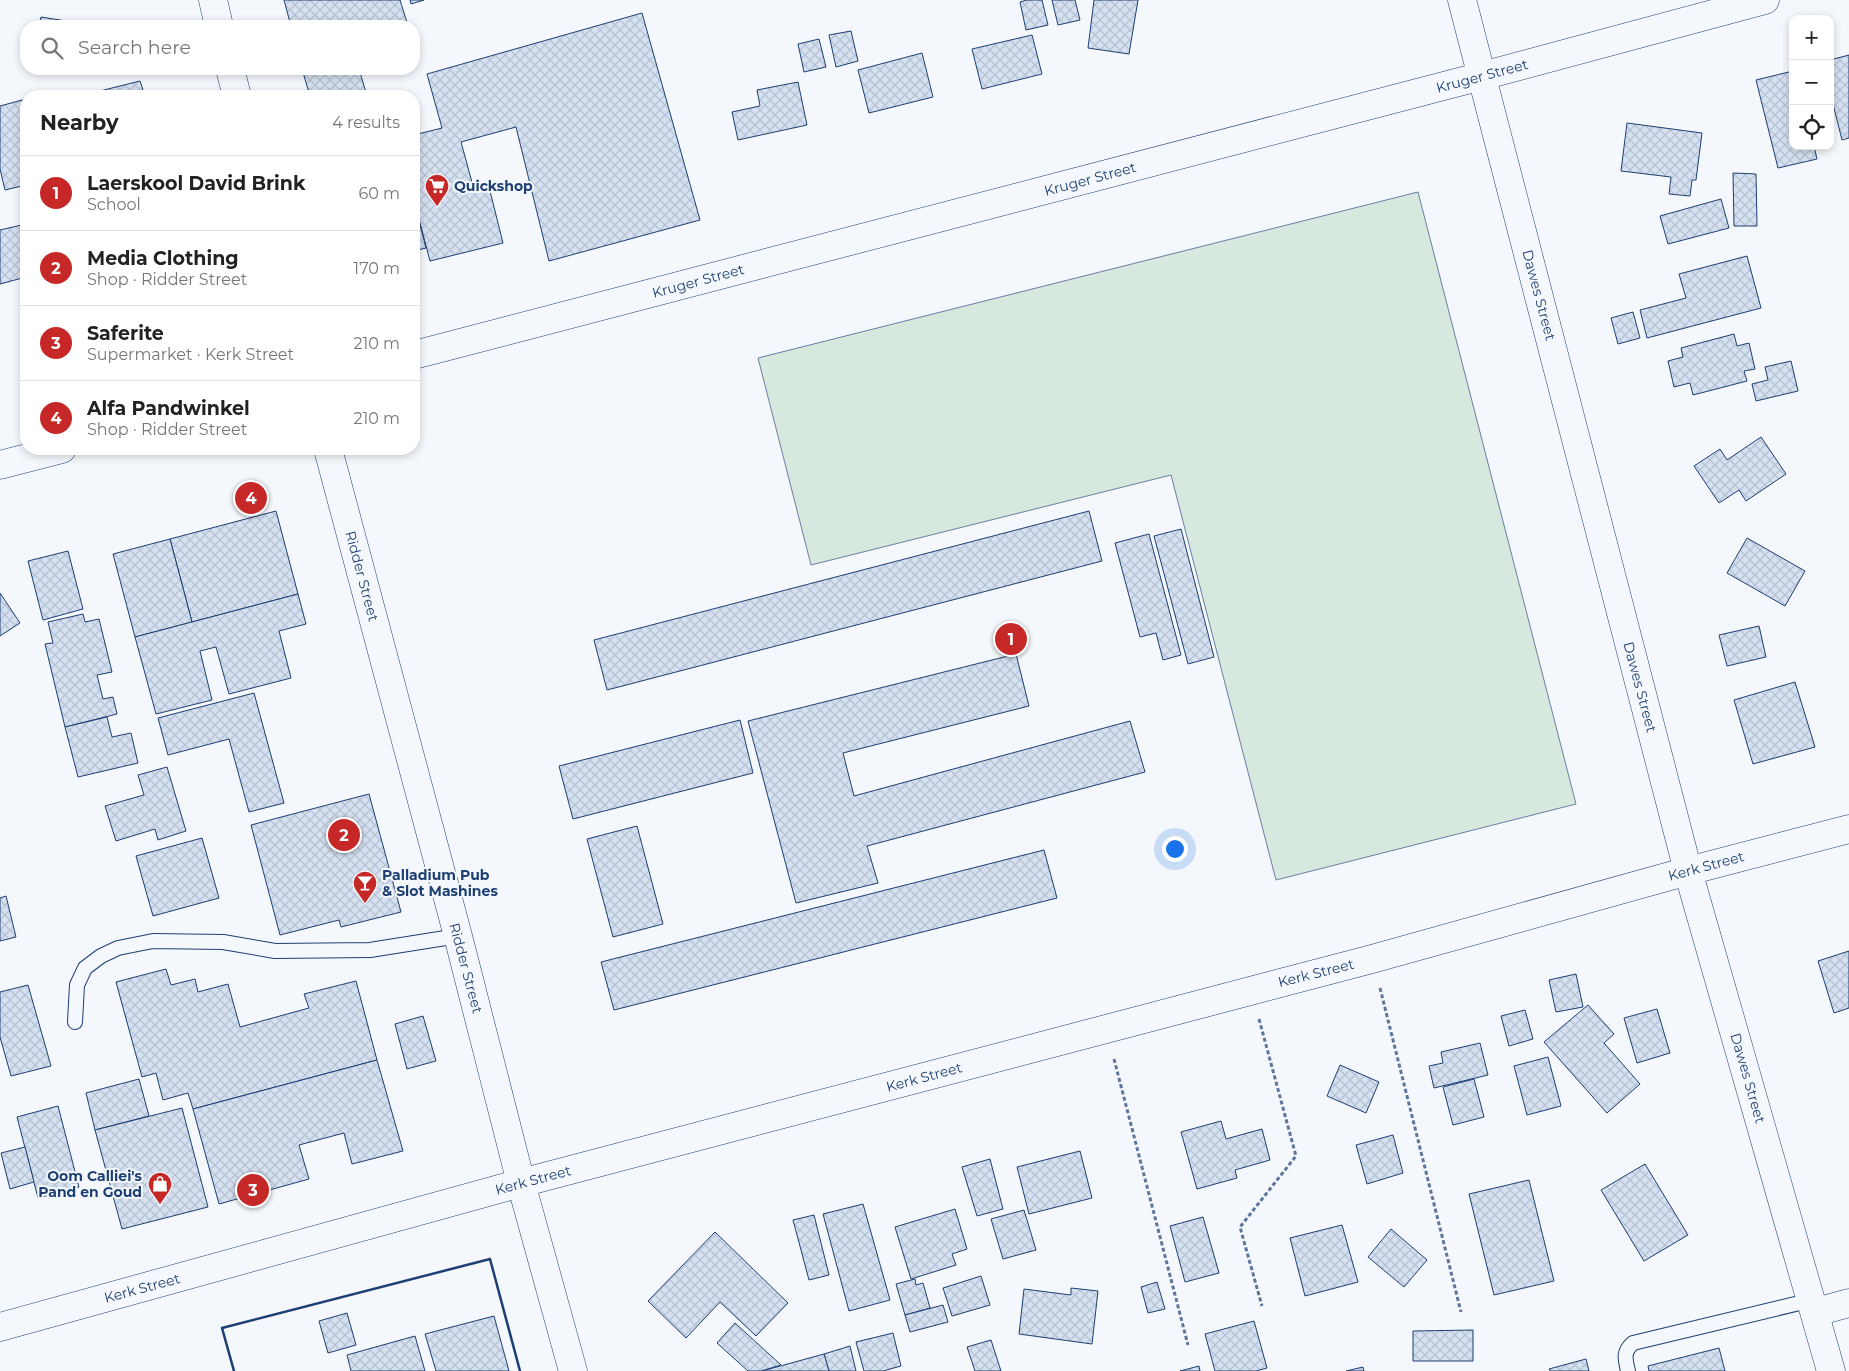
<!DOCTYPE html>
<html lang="en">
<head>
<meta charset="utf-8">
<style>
	body { margin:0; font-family:Montserrat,sans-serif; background:#f2f2f2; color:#222 }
	.controls { position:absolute; right:15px; top:15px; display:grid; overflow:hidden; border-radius:10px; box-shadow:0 2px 8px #0003 }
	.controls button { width:45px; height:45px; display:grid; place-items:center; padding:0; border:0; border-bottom:1px solid #e0e0e0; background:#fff; color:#222; font:25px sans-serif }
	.you { position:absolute; left:1174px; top:848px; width:18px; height:18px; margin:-12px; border:4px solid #fff; border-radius:50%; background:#1a73e8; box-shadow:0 0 0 8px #1a73e833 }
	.badge { display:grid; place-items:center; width:32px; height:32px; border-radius:50%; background:#c62828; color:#fff; font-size:16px; font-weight:700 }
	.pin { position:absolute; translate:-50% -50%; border:2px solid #fff; box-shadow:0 1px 5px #0006 }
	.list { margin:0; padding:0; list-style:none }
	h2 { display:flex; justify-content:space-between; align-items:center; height:65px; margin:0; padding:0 20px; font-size:21px }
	h2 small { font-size:16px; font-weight:400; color:#767676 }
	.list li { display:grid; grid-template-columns:32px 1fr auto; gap:15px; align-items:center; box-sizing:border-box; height:75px; padding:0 20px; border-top:1px solid #e0e0e0 }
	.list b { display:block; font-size:19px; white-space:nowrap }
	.list p { margin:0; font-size:16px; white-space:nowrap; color:#767676 }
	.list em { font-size:16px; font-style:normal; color:#767676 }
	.icon { flex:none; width:28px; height:28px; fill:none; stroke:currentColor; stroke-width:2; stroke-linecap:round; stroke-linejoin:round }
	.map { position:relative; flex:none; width:1849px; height:1371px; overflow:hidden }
	.search { position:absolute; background:#fff; box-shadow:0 2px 8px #0003; left:20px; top:20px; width:400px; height:55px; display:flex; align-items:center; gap:12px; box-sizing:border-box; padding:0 18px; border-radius:20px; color:#767676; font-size:19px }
	.panel { position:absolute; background:#fff; box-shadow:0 2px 8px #0003; left:20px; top:90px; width:400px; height:365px; border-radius:20px }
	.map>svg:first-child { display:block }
	.garden { fill:#d7e8df; stroke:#687fa3 }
	.building { fill:url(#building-cross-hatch); stroke:#1d3f73 }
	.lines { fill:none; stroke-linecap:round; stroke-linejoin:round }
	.lane-casing { stroke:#1d3f73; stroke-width:16 }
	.street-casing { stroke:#1d3f73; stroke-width:29 }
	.path { stroke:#5e769c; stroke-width:3; stroke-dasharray:4 2.5; stroke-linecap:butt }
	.lane { stroke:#f4f7fb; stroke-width:14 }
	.street { stroke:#f4f7fb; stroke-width:28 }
	.wall { stroke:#1d3f73; stroke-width:2.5 }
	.labels { text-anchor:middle; stroke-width:4; stroke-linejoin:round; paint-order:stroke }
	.street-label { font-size:14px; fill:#1d3f73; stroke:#f4f7fb }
	.poi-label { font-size:14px; font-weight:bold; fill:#1d3f73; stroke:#f4f7fb; text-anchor:start }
</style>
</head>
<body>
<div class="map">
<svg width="1849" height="1371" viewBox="0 0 1849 1371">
	<defs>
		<pattern id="building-cross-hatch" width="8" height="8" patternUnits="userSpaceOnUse" patternTransform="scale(1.25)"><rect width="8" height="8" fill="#d5e0f0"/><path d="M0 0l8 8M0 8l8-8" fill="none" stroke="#b6c1d1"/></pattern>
	</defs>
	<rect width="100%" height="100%" fill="#f4f7fb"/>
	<!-- garden -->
	<polygon class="garden" points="1418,192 1576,804 1276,880 1171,475 811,565 758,358"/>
	<!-- building -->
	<g class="building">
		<polygon points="284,0 400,0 408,26 291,26"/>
		<polygon points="410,0 424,0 411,4"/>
		<polygon points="1027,0 1042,0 1048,25 1026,30 1020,2"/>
		<polygon points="1052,0 1075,0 1080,20 1058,25"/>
		<polygon points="1094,0 1138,0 1129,54 1088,48"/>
		<polygon points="642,13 700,220 549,261 516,127 461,142 473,186 488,183 503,243 430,261 414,200 414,135 442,128 427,74"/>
		<polygon points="41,17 98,26 39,26"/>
		<polygon points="851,31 858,61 836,67 829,35"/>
		<polygon points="1032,35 1042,74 982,89 972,49"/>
		<polygon points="819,39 826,67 804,72 798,44"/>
		<polygon points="922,53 933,97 869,113 858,70"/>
		<polygon points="1849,55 1849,138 1842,140 1830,92 1830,60"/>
		<polygon points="302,69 359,69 367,96 310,96"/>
		<polygon points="1793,71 1793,146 1814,146 1817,159 1778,168 1756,80"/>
		<polygon points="140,81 145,96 80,96"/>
		<polygon points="798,82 807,125 738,140 732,112 760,106 757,90"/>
		<polygon points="26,99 26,185 5,190 0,169 0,106"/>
		<polygon points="1627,123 1702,133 1696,180 1692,180 1690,196 1669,194 1671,177 1621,171"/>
		<polygon points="1733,173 1756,174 1757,226 1734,226"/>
		<polygon points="1721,199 1729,228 1668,244 1660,216"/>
		<polygon points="414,202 426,248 414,251"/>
		<polygon points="26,224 26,277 0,284 0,230"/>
		<polygon points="1747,256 1761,308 1647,338 1640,310 1686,298 1679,274"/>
		<polygon points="1633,312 1640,338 1618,344 1611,318"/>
		<polygon points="1734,334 1737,346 1749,343 1755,369 1744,371 1747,381 1693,395 1690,383 1674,387 1668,361 1683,357 1681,348"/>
		<polygon points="1791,361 1798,391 1756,401 1752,384 1768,380 1765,367"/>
		<polygon points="1761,437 1786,474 1746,501 1739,490 1719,503 1694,466 1720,449 1727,460"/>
		<polygon points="276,511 298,594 192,622 170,539"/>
		<polygon points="1089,511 1102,561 607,690 594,640"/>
		<polygon points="1181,529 1214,657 1188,664 1154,536"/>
		<polygon points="1149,534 1181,655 1163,660 1156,633 1140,637 1115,543"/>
		<polygon points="1747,538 1805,571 1785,606 1727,573"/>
		<polygon points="170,539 192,622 135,637 113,554"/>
		<polygon points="68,551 83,609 43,620 28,561"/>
		<polygon points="0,593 20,623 0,636"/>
		<polygon points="298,594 306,624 279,631 291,678 229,694 216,647 200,651 212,700 156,714 135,637"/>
		<polygon points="83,614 85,622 99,619 112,672 97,675 103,699 113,697 117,714 65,727 45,644 53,643 48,622"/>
		<polygon points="1759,626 1766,657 1727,666 1719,635"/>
		<polygon points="1016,654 1029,706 843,753 854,796 1130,721 1145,772 867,846 878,883 796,903 748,721"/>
		<polygon points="1795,682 1815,747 1753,764 1734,700"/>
		<polygon points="254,693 284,803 249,812 229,739 168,755 158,718"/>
		<polygon points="107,717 112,737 131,733 138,763 78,777 65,727"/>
		<polygon points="740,720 753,773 573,819 559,766"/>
		<polygon points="167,767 186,831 158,840 155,829 116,841 105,806 144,795 138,775"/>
		<polygon points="369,794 401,912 341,927 339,920 280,935 251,825"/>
		<polygon points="637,826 663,924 613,937 587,839"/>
		<polygon points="202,838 219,898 153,916 136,856"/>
		<polygon points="1044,850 1057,898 614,1010 601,962"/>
		<polygon points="6,896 16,937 0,941 0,898"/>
		<polygon points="1849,951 1849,1008 1834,1013 1818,961"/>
		<polygon points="166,969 171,985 195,979 198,992 228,984 240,1027 309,1008 304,994 356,981 377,1060 193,1109 188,1093 163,1100 156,1073 142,1077 116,982"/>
		<polygon points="1576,974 1583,1007 1556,1012 1549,980"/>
		<polygon points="28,985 51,1066 11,1076 0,1037 0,992"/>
		<polygon points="1588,1005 1614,1034 1604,1043 1640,1084 1607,1113 1544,1042"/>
		<polygon points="1657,1009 1670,1053 1637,1063 1624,1018"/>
		<polygon points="1525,1010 1533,1039 1509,1046 1501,1016"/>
		<polygon points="423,1016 436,1061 407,1069 395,1024"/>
		<polygon points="1480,1043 1488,1075 1434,1088 1429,1066 1443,1063 1441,1052"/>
		<polygon points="1548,1057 1561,1106 1527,1115 1514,1066"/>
		<polygon points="377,1060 403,1151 352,1164 344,1133 299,1145 309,1179 219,1204 193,1109"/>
		<polygon points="1340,1065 1379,1082 1366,1113 1327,1096"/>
		<polygon points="139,1079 149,1116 95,1130 86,1093"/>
		<polygon points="1474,1079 1484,1117 1453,1125 1443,1087"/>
		<polygon points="58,1106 79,1187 38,1198 17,1117"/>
		<polygon points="182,1108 208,1207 122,1229 95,1130"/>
		<polygon points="1221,1121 1226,1139 1262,1129 1270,1160 1235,1170 1237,1178 1197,1189 1181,1132"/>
		<polygon points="1393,1135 1403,1173 1367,1184 1356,1145"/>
		<polygon points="25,1147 34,1182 10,1189 1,1153"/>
		<polygon points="1080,1151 1092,1198 1029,1214 1017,1167"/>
		<polygon points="990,1159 1003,1209 977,1216 962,1167"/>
		<polygon points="1645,1164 1688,1235 1644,1261 1601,1190"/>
		<polygon points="1529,1180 1554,1281 1494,1295 1469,1194"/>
		<polygon points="863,1204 890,1300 849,1311 823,1214"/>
		<polygon points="955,1209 967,1249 952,1254 956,1265 911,1279 895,1227"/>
		<polygon points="1024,1210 1036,1250 1003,1259 991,1219"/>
		<polygon points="814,1215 829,1275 809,1280 793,1220"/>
		<polygon points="1203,1217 1219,1273 1185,1282 1170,1226"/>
		<polygon points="1342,1225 1358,1282 1305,1296 1290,1238"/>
		<polygon points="1391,1229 1427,1260 1404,1287 1368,1257"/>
		<polygon points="715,1232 788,1303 756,1336 720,1302 686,1338 648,1301"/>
		<polygon points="981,1276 990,1305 952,1316 943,1288"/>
		<polygon points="915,1279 916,1285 923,1283 930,1308 905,1315 896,1284"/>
		<polygon points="1157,1282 1165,1309 1148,1313 1141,1287"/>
		<polygon points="1071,1288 1098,1291 1092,1344 1019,1334 1024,1289 1071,1295"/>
		<polygon points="943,1305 948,1322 910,1332 905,1315"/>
		<polygon points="347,1313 356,1345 328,1353 319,1321"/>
		<polygon points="494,1316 509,1371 436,1371 425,1334"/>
		<polygon points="1254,1321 1267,1368 1256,1371 1215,1371 1205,1334"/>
		<polygon points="735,1323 781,1365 761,1371 748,1371 717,1343"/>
		<polygon points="1473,1330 1473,1361 1413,1361 1413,1331"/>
		<polygon points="893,1333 901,1366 883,1371 864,1371 856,1342"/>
		<polygon points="415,1336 425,1371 351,1371 347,1355"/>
		<polygon points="991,1340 1001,1371 975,1371 967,1347"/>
		<polygon points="850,1346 856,1371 829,1371 824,1354"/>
		<polygon points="1719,1348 1725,1371 1649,1371 1648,1366"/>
		<polygon points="824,1354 829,1371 762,1371"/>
		<polygon points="1586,1359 1589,1371 1550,1371 1549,1369"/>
		<polygon points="1199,1366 1200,1371 1180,1371"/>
		<polygon points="1363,1367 1364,1371 1346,1371"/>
	</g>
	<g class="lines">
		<defs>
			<g id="lane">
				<polyline points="75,1022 77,985 85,968 101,956 118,948 153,941 223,942 275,951 370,950 458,936"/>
				<path d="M 1628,1371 C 1625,1358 1623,1352 1633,1343 L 1812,1300"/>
			</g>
			<g id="street">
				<polyline points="213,0 219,26"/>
				<polyline points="1462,0 1688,871 1831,1371"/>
				<polyline points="230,69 237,96"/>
				<polyline points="414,355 1482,76 1765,0"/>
				<polyline points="328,449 458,936 521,1183 573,1371"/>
				<polyline points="0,465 62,449"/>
				<polyline points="1816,1312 1849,1303"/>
				<polyline points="0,1327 521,1183 1372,959 1688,871 1849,829"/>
			</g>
		</defs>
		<!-- lane casing -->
		<use href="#lane" class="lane-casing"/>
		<!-- street casing -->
		<use href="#street" class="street-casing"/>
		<!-- path -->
		<g class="path">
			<polyline points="1380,988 1461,1312"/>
			<polyline points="1259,1019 1296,1156 1240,1227 1262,1306"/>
			<polyline points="1114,1059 1188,1345"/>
		</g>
		<!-- lane -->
		<use href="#lane" class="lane"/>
		<!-- street -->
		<use href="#street" class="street"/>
		<!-- wall -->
		<polyline class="wall" points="234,1371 222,1328 490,1259 520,1371"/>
	</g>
	<!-- icons -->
	<defs>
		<symbol id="supermarket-pin" viewBox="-11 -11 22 30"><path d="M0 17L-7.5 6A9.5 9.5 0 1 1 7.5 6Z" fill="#c62828" stroke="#f4f7fb"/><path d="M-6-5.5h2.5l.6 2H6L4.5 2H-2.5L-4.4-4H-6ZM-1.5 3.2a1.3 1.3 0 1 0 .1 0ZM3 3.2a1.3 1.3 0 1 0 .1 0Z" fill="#fff"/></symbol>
		<symbol id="bar-pin" viewBox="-11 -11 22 30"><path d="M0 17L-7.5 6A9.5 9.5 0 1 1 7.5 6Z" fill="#c62828" stroke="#f4f7fb"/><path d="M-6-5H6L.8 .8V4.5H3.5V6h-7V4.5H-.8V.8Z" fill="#fff"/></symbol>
		<symbol id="shop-pin" viewBox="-11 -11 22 30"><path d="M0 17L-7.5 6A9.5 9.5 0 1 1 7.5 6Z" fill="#c62828" stroke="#f4f7fb"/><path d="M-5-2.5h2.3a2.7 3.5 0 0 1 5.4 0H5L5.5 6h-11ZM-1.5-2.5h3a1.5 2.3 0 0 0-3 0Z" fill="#fff"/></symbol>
	</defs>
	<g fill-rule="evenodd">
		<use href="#supermarket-pin" x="423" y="172" width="28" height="38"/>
		<use href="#bar-pin" x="351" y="869" width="28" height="38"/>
		<use href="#shop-pin" x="146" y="1170" width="28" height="38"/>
	</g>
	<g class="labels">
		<!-- street labels -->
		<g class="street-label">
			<text transform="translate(1482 76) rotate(-15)" y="5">Kruger Street</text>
			<text transform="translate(1090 179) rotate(-15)" y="5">Kruger Street</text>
			<text transform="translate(698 281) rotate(-15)" y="5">Kruger Street</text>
			<text transform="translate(1539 295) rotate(75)" y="5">Dawes Street</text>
			<text transform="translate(362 576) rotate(75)" y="5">Ridder Street</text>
			<text transform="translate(1640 687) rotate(75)" y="5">Dawes Street</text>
			<text transform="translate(1706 866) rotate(-15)" y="5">Kerk Street</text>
			<text transform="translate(466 968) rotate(75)" y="5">Ridder Street</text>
			<text transform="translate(1316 973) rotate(-14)" y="5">Kerk Street</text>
			<text transform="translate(924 1077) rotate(-15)" y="5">Kerk Street</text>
			<text transform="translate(1748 1078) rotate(74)" y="5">Dawes Street</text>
			<text transform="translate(533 1180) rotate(-15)" y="5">Kerk Street</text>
			<text transform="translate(142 1288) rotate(-15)" y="5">Kerk Street</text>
		</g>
		<!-- poi labels -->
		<g class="poi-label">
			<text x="454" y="191">Quickshop</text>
			<text x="382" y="880">Palladium Pub<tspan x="382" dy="16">&amp; Slot Mashines</tspan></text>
			<text x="142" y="1181" text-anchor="end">Oom Calliei's<tspan x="142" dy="16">Pand en Goud</tspan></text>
		</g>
	</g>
</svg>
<div class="controls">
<button>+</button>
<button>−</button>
<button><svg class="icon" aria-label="locate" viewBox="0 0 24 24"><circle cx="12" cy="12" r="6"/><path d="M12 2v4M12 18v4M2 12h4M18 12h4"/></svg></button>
</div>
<div class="you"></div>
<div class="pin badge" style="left:1011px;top:639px">1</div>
<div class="pin badge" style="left:344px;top:835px">2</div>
<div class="pin badge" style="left:253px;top:1190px">3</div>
<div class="pin badge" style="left:251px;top:498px">4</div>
<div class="search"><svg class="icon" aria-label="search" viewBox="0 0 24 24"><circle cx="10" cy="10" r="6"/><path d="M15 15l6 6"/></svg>Search here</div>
<section class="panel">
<h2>Nearby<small>4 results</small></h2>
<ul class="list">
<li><span class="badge">1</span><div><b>Laerskool David Brink</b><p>School</p></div><em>60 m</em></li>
<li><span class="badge">2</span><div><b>Media Clothing</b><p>Shop · Ridder Street</p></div><em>170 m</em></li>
<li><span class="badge">3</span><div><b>Saferite</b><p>Supermarket · Kerk Street</p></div><em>210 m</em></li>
<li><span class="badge">4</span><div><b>Alfa Pandwinkel</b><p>Shop · Ridder Street</p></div><em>210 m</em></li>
</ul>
</section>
</div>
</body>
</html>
